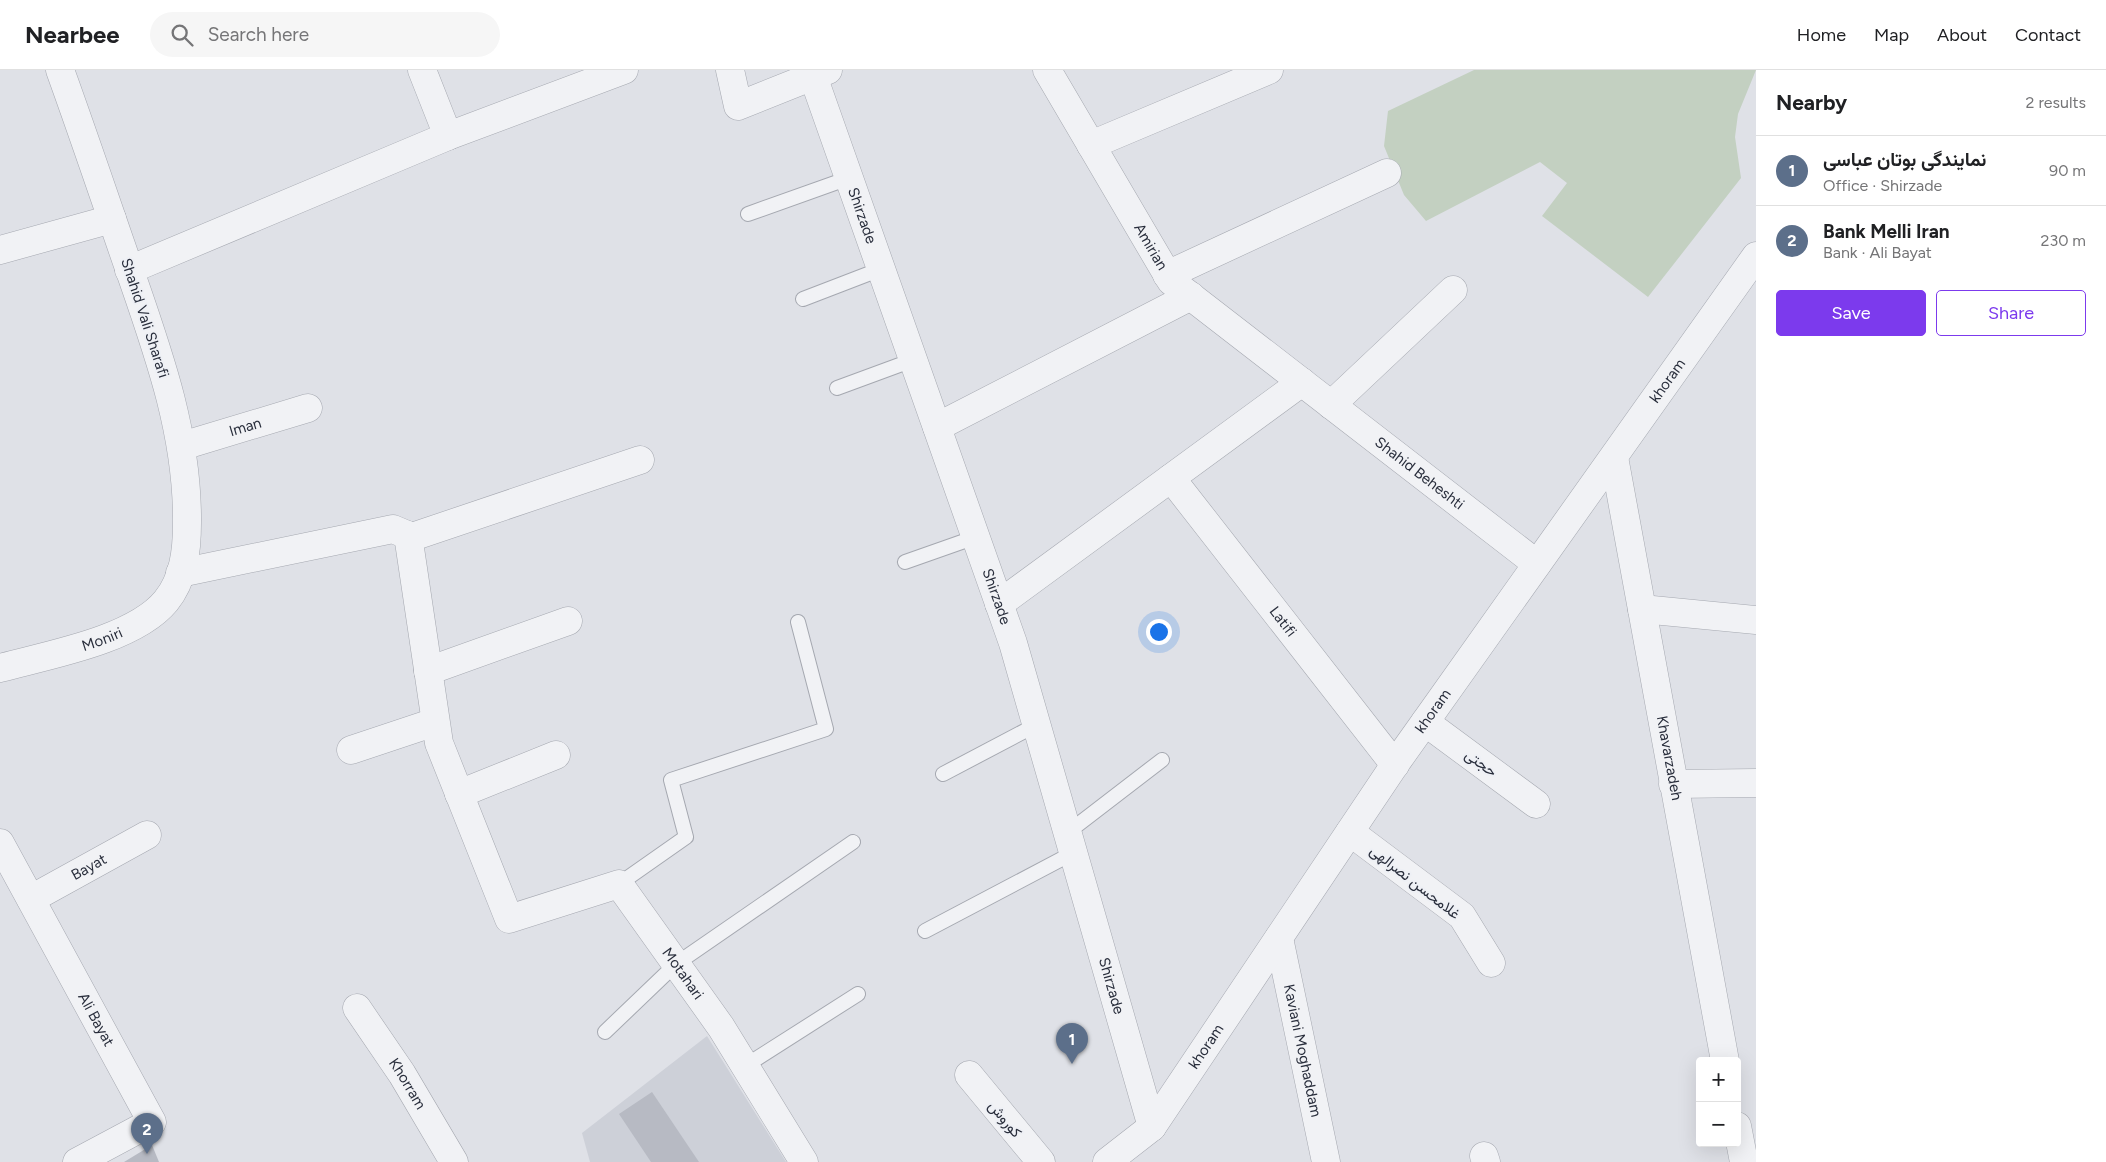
<!DOCTYPE html>
<html lang="en">
<head>
<meta charset="utf-8">
<style>
	body { margin:0; font-family:Figtree,Vazirmatn,sans-serif; background:#f6f6f6; color:#202124 }
	.controls { position:absolute; right:15px; bottom:15px; display:grid; overflow:hidden; border-radius:5px; box-shadow:0 5px 20px #0002 }
	.controls button { width:45px; height:45px; display:grid; place-items:center; padding:0; border:0; border-bottom:1px solid #e0e0e0; background:#fff; color:#202124; font:25px sans-serif }
	.you { position:absolute; left:1158px; top:561px; width:18px; height:18px; margin:-12px; border:4px solid #fff; border-radius:50%; background:#1a73e8; box-shadow:0 0 0 8px #1a73e833 }
	.badge { display:grid; place-items:center; width:32px; height:32px; border-radius:50%; background:#7c3aed; color:#fff; font-size:16px; font-weight:700 }
	.pin { position:absolute; translate:-50% -41px; filter:drop-shadow(0 1px 2px #0008) }
	.pin::after { content:''; position:absolute; top:26px; width:18px; height:15px; background:inherit; clip-path:polygon(0 0,100% 0,50% 100%) }
	.list { margin:0; padding:0; list-style:none }
	h2 { display:flex; justify-content:space-between; align-items:center; height:65px; margin:0; padding:0 20px; font-size:21px }
	h2 small { font-size:16px; font-weight:400; color:#757577 }
	.list li { display:grid; grid-template-columns:32px 1fr auto; gap:15px; align-items:center; box-sizing:border-box; height:70px; padding:0 20px; border-top:1px solid #e0e0e0 }
	.list b { display:block; font-size:19px; white-space:nowrap }
	.list p { margin:0; font-size:16px; white-space:nowrap; color:#757577 }
	.list em { font-size:16px; font-style:normal; color:#757577 }
	.actions { display:flex; gap:10px; padding:15px 20px }
	.actions a { flex:1; padding:11px 0; border:1px solid #7c3aed; border-radius:5px; text-align:center; font-size:18px; color:#7c3aed }
	.actions .main { background:#7c3aed; color:#fff }
	.icon { flex:none; width:28px; height:28px; fill:none; stroke:currentColor; stroke-width:2; stroke-linecap:round; stroke-linejoin:round }
	.map { position:relative; flex:none; width:1756px; height:1092px; overflow:hidden }
	header { display:flex; align-items:center; gap:30px; box-sizing:border-box; height:70px; padding:0 25px; background:#fff; border-bottom:1px solid #e0e0e0 }
	header strong { font-size:24px }
	nav { display:flex; gap:28px; margin-inline-start:auto; font-size:18px }
	.search { width:350px; height:45px; background:#f6f6f6; display:flex; align-items:center; gap:12px; box-sizing:border-box; padding:0 18px; border-radius:28px; color:#757577; font-size:19px }
	main { display:flex }
	aside { flex:1; background:#fff }
	.map>svg:first-child { display:block }
	.built { fill:#cdd0d8 }
	.green { fill:#c3d0c1 }
	.building { fill:#b7bac3 }
	.lines { fill:none; stroke-linecap:round; stroke-linejoin:round }
	.service-casing { stroke:#a5a8b0; stroke-width:16 }
	.minor-casing { stroke:#a5a8b0; stroke-width:29 }
	.tertiary-casing { stroke:#a5a8b0; stroke-width:29 }
	.service { stroke:#f1f2f5; stroke-width:14 }
	.minor { stroke:#f1f2f5; stroke-width:28 }
	.tertiary { stroke:#f1f2f5; stroke-width:28 }
	.labels { text-anchor:middle; stroke-width:4; stroke-linejoin:round; paint-order:stroke }
	.street-label { font-size:15px; fill:#292e3c; stroke:#eef0f5 }
</style>
</head>
<body>
<header>
<strong>Nearbee</strong>
<div class="search"><svg class="icon" aria-label="search" viewBox="0 0 24 24"><circle cx="10" cy="10" r="6"/><path d="M15 15l6 6"/></svg>Search here</div>
<nav><a>Home</a><a>Map</a><a>About</a><a>Contact</a></nav>
</header>
<main>
<div class="map">
<svg width="1756" height="1092" viewBox="0 0 1756 1092">
	<rect width="100%" height="100%" fill="#dfe1e7"/>
	<!-- built -->
	<polygon class="built" points="707,966 786,1092 590,1092 582,1063"/>
	<!-- green -->
	<polygon class="green" points="1474,0 1756,0 1738,44 1735,67 1741,108 1648,227 1542,146 1567,113 1540,92 1426,151 1404,125 1384,76 1388,41"/>
	<!-- building -->
	<g class="building">
		<polygon points="652,1022 699,1092 651,1092 619,1044"/>
		<polygon points="152,1075 159,1092 124,1092"/>
	</g>
	<g class="lines">
		<defs>
			<g id="service">
				<polyline points="748,144 849,108"/>
				<polyline points="803,229 881,199"/>
				<polyline points="837,318 913,290"/>
				<polyline points="905,492 976,467"/>
				<polyline points="943,704 1036,655"/>
				<polyline points="1067,763 1162,690"/>
				<polyline points="619,814 686,767 671,710 826,659 798,552"/>
				<polyline points="925,861 1073,783"/>
				<polyline points="605,962 676,894 853,772"/>
				<polyline points="745,996 858,924"/>
			</g>
			<g id="minor">
				<polyline points="422,0 448,66"/>
				<polyline points="730,0 738,36 828,0"/>
				<path id="s1" d="M 1047,0 L 1171,211 L 1537,494"/>
				<path id="s2" d="M 813,6 L 1013,573 L 1152,1057"/>
				<polyline points="1091,75 1269,0"/>
				<polyline points="0,180 112,149"/>
				<polyline points="129,200 448,66 624,0"/>
				<polyline points="1167,205 1387,103"/>
				<polyline points="1331,335 1453,220"/>
				<polyline points="937,357 1191,226"/>
				<path id="s3" d="M 182,376 L 308,338"/>
				<path id="s4" d="M 1614,387 L 1725,991"/>
				<path id="s5" d="M 1171,408 L 1395,695"/>
				<path id="s6" d="M 408,465 L 439,673 L 509,849 L 619,814 L 721,957 L 804,1092"/>
				<polyline points="180,503 393,459 412,467 640,390"/>
				<polyline points="999,534 1302,312"/>
				<polyline points="1642,539 1756,550"/>
				<path id="s7" d="M 0,598 C 48,585 134,570 166,531 C 184,509 187,480 187,453 C 188,355 152,266 121,175 C 101,117 81,58 60,0"/>
				<polyline points="428,601 568,551"/>
				<polyline points="1425,652 1536,734"/>
				<polyline points="351,680 435,652"/>
				<polyline points="1673,714 1756,713"/>
				<polyline points="459,724 556,685"/>
				<polyline points="1350,762 1462,846 1491,893"/>
				<path id="s8" d="M 0,773 L 152,1052 L 77,1092"/>
				<path id="s9" d="M 31,829 L 147,765"/>
				<path id="s10" d="M 1279,868 L 1326,1092"/>
				<path id="s11" d="M 357,938 L 402,1004 L 454,1092"/>
				<polyline points="969,1005 1041,1092"/>
				<polyline points="1737,1056 1744,1092"/>
				<polyline points="1484,1086 1486,1092"/>
			</g>
			<g id="tertiary">
				<path id="s12" d="M 1107,1092 L 1152,1057 L 1398,690 L 1756,186"/>
			</g>
		</defs>
		<!-- service casing -->
		<use href="#service" class="service-casing"/>
		<!-- minor casing -->
		<use href="#minor" class="minor-casing"/>
		<!-- tertiary casing -->
		<use href="#tertiary" class="tertiary-casing"/>
		<!-- service -->
		<use href="#service" class="service"/>
		<!-- minor -->
		<use href="#minor" class="minor"/>
		<!-- tertiary -->
		<use href="#tertiary" class="tertiary"/>
	</g>
	<g class="labels">
		<!-- street labels -->
		<g class="street-label">
			<text dy="5" stroke="none"><textPath href="#s2" startOffset="148">Shirzade</textPath></text>
			<text dy="5" stroke="none"><textPath href="#s1" startOffset="205">Amirian</textPath></text>
			<text transform="translate(145 248) rotate(72)" y="5">Shahid Vali Sharafi</text>
			<text dy="5" stroke="none"><textPath href="#s12" startOffset="964">khoram</textPath></text>
			<text dy="5" stroke="none"><textPath href="#s3" startOffset="66">Iman</textPath></text>
			<text dy="5" stroke="none"><textPath href="#s1" startOffset="559">Shahid Beheshti</textPath></text>
			<text dy="5" stroke="none"><textPath href="#s2" startOffset="552">Shirzade</textPath></text>
			<text dy="5" stroke="none"><textPath href="#s5" startOffset="182">Latifi</textPath></text>
			<text dy="5" stroke="none"><textPath href="#s7" startOffset="106">Moniri</textPath></text>
			<text dy="5" stroke="none"><textPath href="#s12" startOffset="559">khoram</textPath></text>
			<text dy="5" stroke="none"><textPath href="#s4" startOffset="306">Khavarzadeh</textPath></text>
			<text transform="translate(1481 693) rotate(36)" y="5">حجتی</text>
			<text dy="5" stroke="none"><textPath href="#s9" startOffset="66">Bayat</textPath></text>
			<text transform="translate(1415 812) rotate(38)" y="5">غلامحسن نصرالهی</text>
			<text dy="5" stroke="none"><textPath href="#s6" startOffset="625">Motahari</textPath></text>
			<text dy="5" stroke="none"><textPath href="#s2" startOffset="958">Shirzade</textPath></text>
			<text dy="5" stroke="none"><textPath href="#s8" startOffset="201">Ali Bayat</textPath></text>
			<text dy="5" stroke="none"><textPath href="#s12" startOffset="154">khoram</textPath></text>
			<text dy="5" stroke="none"><textPath href="#s10" startOffset="115">Kaviani Moghaddam</textPath></text>
			<text dy="5" stroke="none"><textPath href="#s11" startOffset="91">Khorram</textPath></text>
			<text transform="translate(1005 1049) rotate(50)" y="5">کوروش</text>
		</g>
	</g>
</svg>
<div class="controls">
<button>+</button>
<button>−</button>
</div>
<div class="you"></div>
<div class="pin badge" style="left:1072px;top:994px;background:#5c6f8a">1</div>
<div class="pin badge" style="left:147px;top:1084px;background:#5c6f8a">2</div>
</div>
<aside>
<h2>Nearby<small>2 results</small></h2>
<ul class="list">
<li><span class="badge" style="background:#5c6f8a">1</span><div><b>نمایندگی بوتان عباسی</b><p>Office · Shirzade</p></div><em>90 m</em></li>
<li><span class="badge" style="background:#5c6f8a">2</span><div><b>Bank Melli Iran</b><p>Bank · Ali Bayat</p></div><em>230 m</em></li>
</ul>
<div class="actions"><a class="main">Save</a><a>Share</a></div>
</aside>
</main>
</body>
</html>
